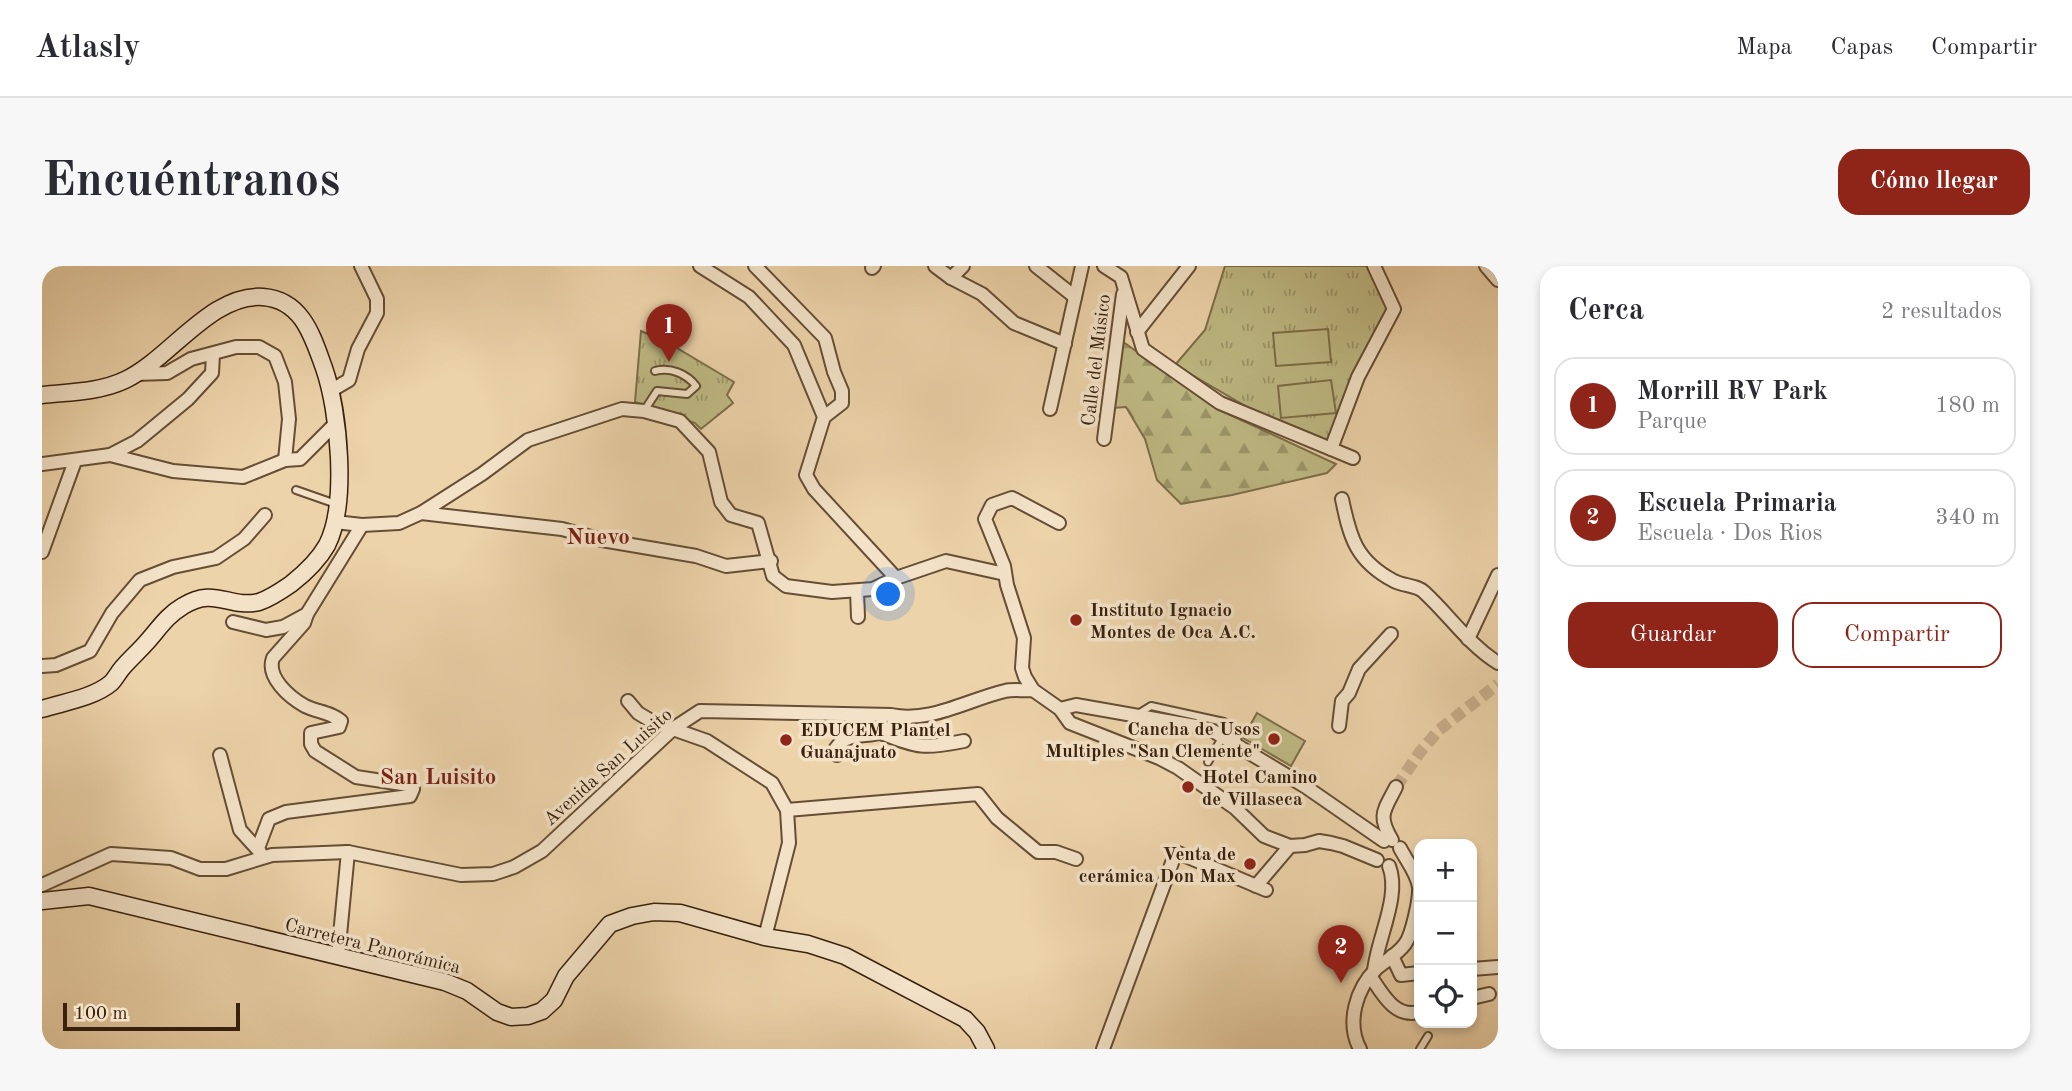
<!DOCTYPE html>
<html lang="es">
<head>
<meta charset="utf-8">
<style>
	body { margin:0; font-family:"Old Standard TT",serif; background:#f7f7f7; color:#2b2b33 }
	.controls { position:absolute; right:21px; bottom:21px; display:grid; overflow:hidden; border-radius:14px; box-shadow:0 4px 10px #0003 }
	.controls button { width:63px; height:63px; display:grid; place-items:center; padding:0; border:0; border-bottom:2px solid #e1e1e2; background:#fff; color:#2b2b33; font:35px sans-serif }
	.scale { position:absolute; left:21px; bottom:18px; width:177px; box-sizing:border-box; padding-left:7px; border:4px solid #38210e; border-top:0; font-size:19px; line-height:24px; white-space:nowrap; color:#38210e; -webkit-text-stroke:5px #f3e2c8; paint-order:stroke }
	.you { position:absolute; left:847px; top:329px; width:24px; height:24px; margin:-18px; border:5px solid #fff; border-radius:50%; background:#1a73e8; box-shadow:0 0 0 10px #1a73e833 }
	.badge { display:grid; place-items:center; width:46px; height:46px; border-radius:50%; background:#8f2418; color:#fff; font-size:23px; font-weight:700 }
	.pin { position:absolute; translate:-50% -58px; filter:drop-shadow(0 2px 4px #0008) }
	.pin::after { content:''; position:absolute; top:37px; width:24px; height:21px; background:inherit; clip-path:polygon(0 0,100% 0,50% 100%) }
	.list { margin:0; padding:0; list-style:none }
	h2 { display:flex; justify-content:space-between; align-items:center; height:91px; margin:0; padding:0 28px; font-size:30px }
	h2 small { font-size:23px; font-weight:400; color:#7c7c81 }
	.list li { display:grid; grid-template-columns:46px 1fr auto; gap:21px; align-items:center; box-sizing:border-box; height:98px; margin:0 14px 14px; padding:0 14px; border:2px solid #e1e1e2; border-radius:21px }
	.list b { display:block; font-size:26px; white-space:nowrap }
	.list p { margin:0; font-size:23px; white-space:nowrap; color:#7c7c81 }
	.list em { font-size:23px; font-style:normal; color:#7c7c81 }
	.actions { display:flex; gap:14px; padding:21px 28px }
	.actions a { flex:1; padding:16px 0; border:2px solid #8f2418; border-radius:21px; text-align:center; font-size:24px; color:#8f2418 }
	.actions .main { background:#8f2418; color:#fff }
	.icon { flex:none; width:38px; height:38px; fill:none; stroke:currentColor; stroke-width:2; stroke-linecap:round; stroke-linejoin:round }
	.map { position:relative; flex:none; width:1456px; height:783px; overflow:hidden; border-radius:21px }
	header { display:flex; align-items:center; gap:42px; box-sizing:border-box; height:98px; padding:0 35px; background:#fff; border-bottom:2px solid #e1e1e2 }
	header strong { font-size:33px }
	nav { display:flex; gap:38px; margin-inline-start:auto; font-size:24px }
	.intro { display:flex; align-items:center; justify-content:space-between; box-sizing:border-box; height:168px; padding:0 42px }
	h1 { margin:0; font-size:49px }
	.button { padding:18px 32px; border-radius:21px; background:#8f2418; color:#fff; font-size:24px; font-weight:700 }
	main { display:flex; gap:42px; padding:0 42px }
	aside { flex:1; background:#fff; border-radius:21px; box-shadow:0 4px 10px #0003 }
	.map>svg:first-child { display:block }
	.forest { fill:url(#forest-firs); stroke:#7c6e49; stroke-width:2 }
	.park { fill:url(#park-tufts); stroke:#7c6e49; stroke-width:2 }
	.pitch { fill:#bfba84; stroke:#7c6e49; stroke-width:2 }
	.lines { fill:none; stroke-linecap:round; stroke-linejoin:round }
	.street-tunnel { stroke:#c9af8b; stroke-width:12; stroke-dasharray:12 6; stroke-linecap:butt }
	.lane-casing { stroke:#654e35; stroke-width:10 }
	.street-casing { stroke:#654e35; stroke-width:16 }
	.secondary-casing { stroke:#38210e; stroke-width:19 }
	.lane { stroke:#f3e2c8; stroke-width:6 }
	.street { stroke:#f3e2c8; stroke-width:12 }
	.secondary { stroke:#f3e2c8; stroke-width:16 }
	.poi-dot { fill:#8f2418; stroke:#f3e2c8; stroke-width:2.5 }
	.labels { text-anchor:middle; stroke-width:7; stroke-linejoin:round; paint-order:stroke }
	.street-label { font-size:19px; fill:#38210e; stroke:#f3e2c8 }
	.poi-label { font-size:19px; font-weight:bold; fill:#38210e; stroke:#f3e2c8; text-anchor:start }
	.quarter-label { font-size:23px; font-weight:bold; fill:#7a1f14; stroke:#f3e2c8 }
</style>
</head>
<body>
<header>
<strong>Atlasly</strong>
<nav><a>Mapa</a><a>Capas</a><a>Compartir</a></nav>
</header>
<div class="intro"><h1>Encuéntranos</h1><a class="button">Cómo llegar</a></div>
<main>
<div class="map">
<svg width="1456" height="783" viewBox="0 0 1456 783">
	<defs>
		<pattern id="forest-firs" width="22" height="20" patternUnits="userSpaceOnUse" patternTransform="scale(1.75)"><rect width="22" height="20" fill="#bfba84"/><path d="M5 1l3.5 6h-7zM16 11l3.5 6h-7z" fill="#9c976a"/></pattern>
		<pattern id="park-tufts" width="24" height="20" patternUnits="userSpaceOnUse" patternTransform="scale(1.75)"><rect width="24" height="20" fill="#bfba84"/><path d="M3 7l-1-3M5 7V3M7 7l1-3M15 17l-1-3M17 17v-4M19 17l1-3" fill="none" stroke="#9c976a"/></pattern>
	</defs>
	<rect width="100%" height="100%" fill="#edd3aa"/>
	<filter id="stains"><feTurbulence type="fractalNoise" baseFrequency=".00286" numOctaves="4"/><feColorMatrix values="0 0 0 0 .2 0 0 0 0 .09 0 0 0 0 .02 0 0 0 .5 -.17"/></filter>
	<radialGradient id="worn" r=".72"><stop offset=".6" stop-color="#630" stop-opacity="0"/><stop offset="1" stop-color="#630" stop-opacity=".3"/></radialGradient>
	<!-- forest -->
	<polygon class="forest" points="1080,75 1173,142 1294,198 1285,207 1190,229 1139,238 1115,214 1103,173 1084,141 1071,142"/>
	<!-- park -->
	<g class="park">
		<polygon points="1183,0 1330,0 1349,42 1287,178 1219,149 1133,99 1163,64"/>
		<polygon points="599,65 623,75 692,116 685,129 691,137 659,163 653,157 593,136"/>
	</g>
	<!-- pitch -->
	<g class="pitch">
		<polygon points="1286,63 1289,96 1234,100 1231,67"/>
		<polygon points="1289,114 1294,147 1239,152 1236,120"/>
		<polygon points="1215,447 1263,475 1249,500 1201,472"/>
	</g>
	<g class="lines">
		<!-- street-tunnel -->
		<polyline class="street-tunnel" points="1354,521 1378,486 1397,464 1456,418"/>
		<defs>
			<g id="lane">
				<path d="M 602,145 L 615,125 L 645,128 L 654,120 C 645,108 629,101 613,105"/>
				<polyline points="254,224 294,238"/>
				<polyline points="1096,448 1109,440 1182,456 1193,467 1197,479"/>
				<polyline points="1166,496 1181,470"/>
				<polyline points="1378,783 1386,770"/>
			</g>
			<g id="street">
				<polyline points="658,0 707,31 752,79 782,151 764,209 772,223 854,312"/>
				<polyline points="713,0 783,72 792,106 800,125 800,137 782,151"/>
				<polyline points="893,0 909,12 940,28 972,57 1023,78"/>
				<polyline points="994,0 1033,31"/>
				<polyline points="1062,0 1079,11 1101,83 1178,137 1311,192"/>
				<polyline points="1444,0 1456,14"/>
				<polyline points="830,2 832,0"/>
				<polyline points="909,12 921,0"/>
				<polyline points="1095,66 1147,0"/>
				<polyline points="93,108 125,107 149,93 194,81 217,81 233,90 243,116 247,153 243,194"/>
				<polyline points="290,124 307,114 316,83 335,47 335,33 319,0"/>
				<polyline points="1008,143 1040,0"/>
				<polyline points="1062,173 1081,28"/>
				<polyline points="1289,183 1316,111 1352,43 1332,0"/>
				<polyline points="68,189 131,205 201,211 243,194 258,193 295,156"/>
				<polyline points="0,198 68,189 95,175 146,133 170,107 171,88"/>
				<path d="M 1300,233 C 1308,272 1314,295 1352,315 C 1361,320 1375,319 1382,326 C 1408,350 1426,378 1456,397"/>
				<polyline points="379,247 520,263 560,274 654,290 684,300 729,295"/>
				<polyline points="293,256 320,259 357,257 379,247 440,208 486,174 580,143 602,145 638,155 667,186 679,236 689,249 716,257 731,310 744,320 790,326 831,323 854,312 904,295 963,308"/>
				<polyline points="1017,257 970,232 950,239 943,253 962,300 965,319 982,372 980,402 983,411 991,424 1018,443 1028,457 1117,492 1136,502 1193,542 1222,570 1248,580 1263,579 1277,575 1289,577 1301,580 1335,594"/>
				<polyline points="0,286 33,195"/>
				<polyline points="815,325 816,351"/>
				<polyline points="191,356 224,364 241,361 265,348 320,259"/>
				<polyline points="1426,373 1456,309"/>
				<polyline points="0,400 14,399 48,385 70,347 98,314 131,301 174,292 202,273 223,249"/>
				<polyline points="586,435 596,447 611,456 665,475 730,517 745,544 747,577 723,671"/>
				<polyline points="1018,443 1034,439 1159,461 1171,465 1264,521 1342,575"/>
				<polyline points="1297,460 1300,435 1307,427 1317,403 1349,368"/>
				<path d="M 839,467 C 876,482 882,483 922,475"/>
				<polyline points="178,489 198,564 218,586"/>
				<path d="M 795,489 L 794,482 C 806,465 824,472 841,466 C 849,463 858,457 866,452"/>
				<polyline points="745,544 936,528 955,552 996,586 1014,586 1034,593"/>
				<path d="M 1350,574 C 1335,549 1342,545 1354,521"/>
				<path d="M 216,582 L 227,553 L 244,546 L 368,530 L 371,523 L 367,519 L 314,511 L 273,485 L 269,478 L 269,467 L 297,461 L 299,455 C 289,446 275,446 263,440 C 247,431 224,411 231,392 L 262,357 L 265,348"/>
				<path d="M 0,619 L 69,588 L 129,592 L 158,603 L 184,603 L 230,589 L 306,586 L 419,609 L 451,608 L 472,601 L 500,585 L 632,462 L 658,445 L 849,449 C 889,457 925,434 963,425 C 972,423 982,425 991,424"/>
				<polyline points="1214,620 1248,580"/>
				<polyline points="296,690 306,586"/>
				<polyline points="1350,690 1359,709 1377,707"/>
				<polyline points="1430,703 1456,701"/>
				<path d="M 1332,705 C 1335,673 1359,630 1347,600"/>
				<path d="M 1329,711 C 1341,729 1353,752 1377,746"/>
				<polyline points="1430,732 1447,728"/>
				<polyline points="1061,783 1134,586 1224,624"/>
				<path d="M 1318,783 C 1304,757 1314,723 1334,703 C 1343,695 1355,689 1363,678 C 1370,669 1378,632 1377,621 C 1375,607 1364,594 1358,582"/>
			</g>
			<g id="secondary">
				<path d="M 0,129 C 27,126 58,126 83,114 C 128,93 169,27 221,31 C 261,34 271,72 282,102 C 297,145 306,238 285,279 C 276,295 263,307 249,318 C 239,325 229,332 217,336 C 187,343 173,320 141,340 C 124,350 116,364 104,377 C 97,385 89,392 82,400 C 77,405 74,412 69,417 C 51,432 22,436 0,443"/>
				<polyline points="0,635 47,630 403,716 425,725 455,746 469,751 486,750 500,745 512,734 524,710 568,658 590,650 612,646 638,647 723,671 766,678 803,690 923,753 935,766 944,783"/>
			</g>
		</defs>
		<!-- lane casing -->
		<use href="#lane" class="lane-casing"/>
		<!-- street casing -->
		<use href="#street" class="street-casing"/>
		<!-- secondary casing -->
		<use href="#secondary" class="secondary-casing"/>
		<!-- lane -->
		<use href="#lane" class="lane"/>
		<!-- street -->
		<use href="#street" class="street"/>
		<!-- secondary -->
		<use href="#secondary" class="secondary"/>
	</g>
	<!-- markers -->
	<g class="poi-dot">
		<circle cx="1034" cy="354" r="7"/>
		<circle cx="1232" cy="473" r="7"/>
		<circle cx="744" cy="474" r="7"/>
		<circle cx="1146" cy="521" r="7"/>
		<circle cx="1208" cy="598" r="7"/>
	</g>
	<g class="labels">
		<!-- street labels -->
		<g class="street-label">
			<text transform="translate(1053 94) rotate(-83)" y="7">Calle del Músico</text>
			<text transform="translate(565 500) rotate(-42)" y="7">Avenida San Luisito</text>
			<text transform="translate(331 679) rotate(14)" y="7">Carretera Panorámica</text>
		</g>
		<!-- poi labels -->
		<g class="poi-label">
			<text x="1048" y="350">Instituto Ignacio<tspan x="1048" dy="22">Montes de Oca A.C.</tspan></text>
			<text x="1218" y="469" text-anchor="end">Cancha de Usos<tspan x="1218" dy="22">Multiples "San Clemente"</tspan></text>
			<text x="758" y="470">EDUCEM Plantel<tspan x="758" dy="22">Guanajuato</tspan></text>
			<text x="1160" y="517">Hotel Camino<tspan x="1160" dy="22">de Villaseca</tspan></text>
			<text x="1194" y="594" text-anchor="end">Venta de<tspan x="1194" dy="22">cerámica Don Max</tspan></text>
		</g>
		<!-- quarter labels -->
		<g class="quarter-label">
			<text x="556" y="278">Nuevo</text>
			<text x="396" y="518">San Luisito</text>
		</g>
	</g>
	<rect width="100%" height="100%" filter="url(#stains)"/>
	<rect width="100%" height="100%" fill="url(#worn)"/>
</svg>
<div class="controls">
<button>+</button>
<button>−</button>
<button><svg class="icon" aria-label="locate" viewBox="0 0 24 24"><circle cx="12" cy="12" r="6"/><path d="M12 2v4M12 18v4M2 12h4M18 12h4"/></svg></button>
</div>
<div class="scale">100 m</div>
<div class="you"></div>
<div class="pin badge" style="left:627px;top:96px">1</div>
<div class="pin badge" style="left:1299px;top:717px">2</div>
</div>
<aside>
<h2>Cerca<small>2 resultados</small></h2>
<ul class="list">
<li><span class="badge">1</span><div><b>Morrill RV Park</b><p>Parque</p></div><em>180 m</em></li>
<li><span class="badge">2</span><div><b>Escuela Primaria</b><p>Escuela · Dos Rios</p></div><em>340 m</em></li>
</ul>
<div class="actions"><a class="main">Guardar</a><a>Compartir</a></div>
</aside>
</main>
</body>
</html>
